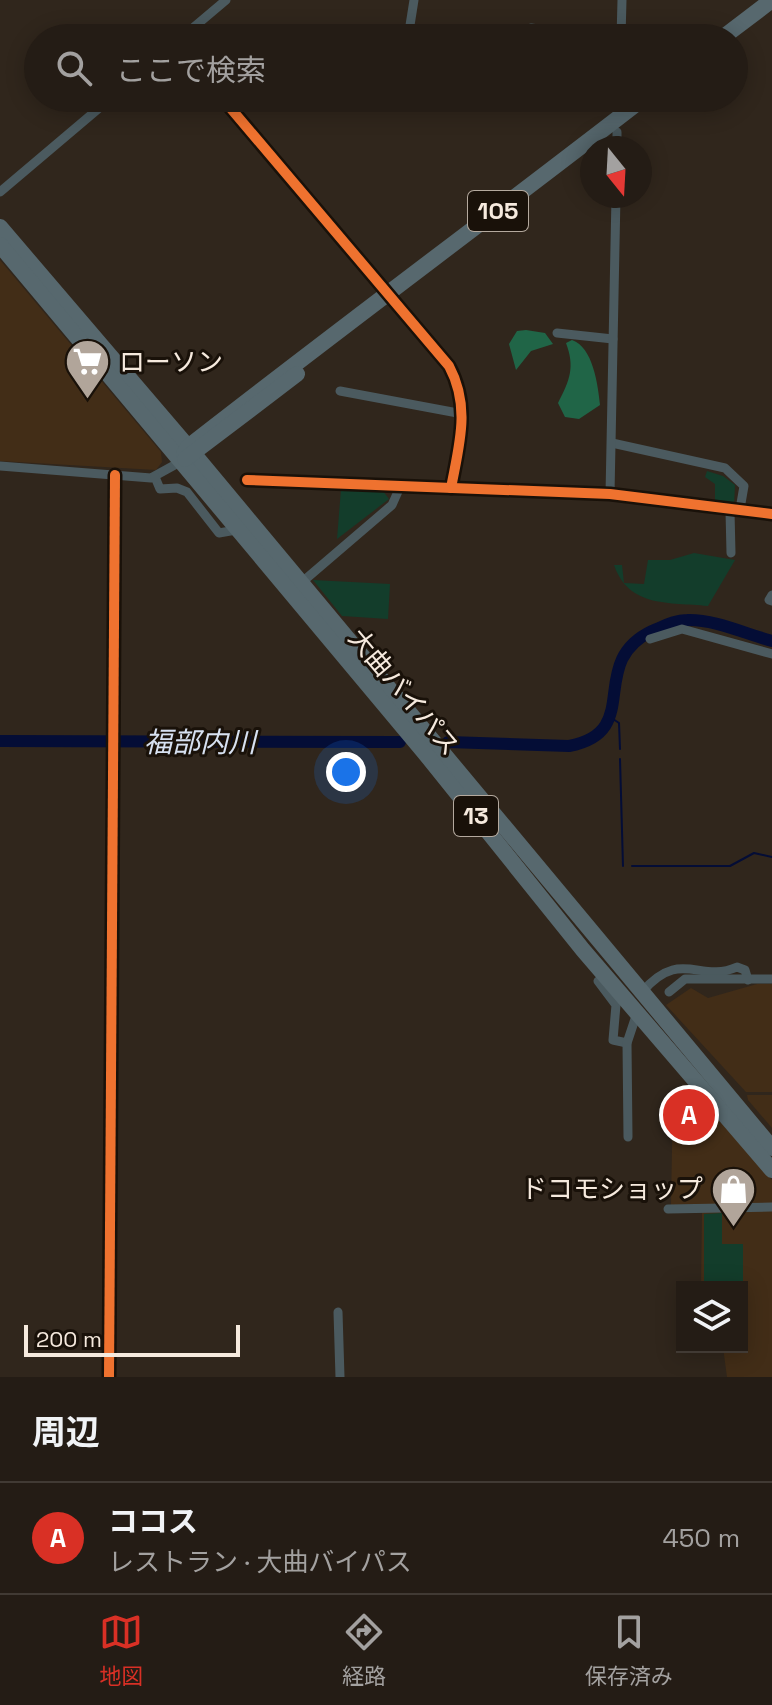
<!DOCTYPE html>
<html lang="ja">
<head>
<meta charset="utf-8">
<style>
	body { margin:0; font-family:"Space Grotesk","Noto Sans JP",sans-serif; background:#2c251e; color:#f1f3f6 }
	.controls { position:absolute; right:24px; bottom:24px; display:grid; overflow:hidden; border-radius:0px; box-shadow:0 4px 20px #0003 }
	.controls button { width:72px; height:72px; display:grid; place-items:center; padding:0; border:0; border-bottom:2px solid #413a34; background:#241c15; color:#f1f3f6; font:40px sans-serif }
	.compass { position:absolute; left:580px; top:136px; width:72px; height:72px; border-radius:50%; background:#241c15; box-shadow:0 4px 20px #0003; rotate:162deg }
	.scale { position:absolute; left:24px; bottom:20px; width:216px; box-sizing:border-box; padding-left:8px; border:4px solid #f6eade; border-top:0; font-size:22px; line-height:28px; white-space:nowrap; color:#f6eade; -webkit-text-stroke:6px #191109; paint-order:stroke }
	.you { position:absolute; left:346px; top:772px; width:28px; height:28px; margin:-20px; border:6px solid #fff; border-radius:50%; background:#1a73e8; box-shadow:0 0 0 12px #1a73e833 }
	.badge { display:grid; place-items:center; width:52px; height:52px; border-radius:50%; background:#d93025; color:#fff; font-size:26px; font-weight:700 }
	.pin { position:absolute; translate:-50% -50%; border:4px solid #fff; box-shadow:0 2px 8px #0006 }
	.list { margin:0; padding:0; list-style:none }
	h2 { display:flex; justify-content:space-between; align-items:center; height:104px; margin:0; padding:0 32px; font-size:34px }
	h2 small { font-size:26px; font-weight:400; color:#a3a1a0 }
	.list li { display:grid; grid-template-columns:52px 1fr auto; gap:24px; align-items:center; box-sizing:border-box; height:112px; padding:0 32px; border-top:2px solid #413a34 }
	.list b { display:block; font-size:30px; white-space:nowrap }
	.list p { margin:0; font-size:26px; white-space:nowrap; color:#a3a1a0 }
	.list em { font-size:26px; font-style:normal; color:#a3a1a0 }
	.icon { flex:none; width:44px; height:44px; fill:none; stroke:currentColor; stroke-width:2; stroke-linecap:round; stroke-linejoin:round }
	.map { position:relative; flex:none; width:772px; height:1377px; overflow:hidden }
	.search { position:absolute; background:#241c15; box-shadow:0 4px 20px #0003; left:24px; right:24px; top:24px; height:88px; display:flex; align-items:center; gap:20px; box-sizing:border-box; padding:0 28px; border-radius:44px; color:#a3a1a0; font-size:30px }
	.sheet { height:216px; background:#241c15 }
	nav { display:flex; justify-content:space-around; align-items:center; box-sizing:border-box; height:112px; border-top:2px solid #413a34; background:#241c15; font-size:22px; color:#a3a1a0 }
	nav a { display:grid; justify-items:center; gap:4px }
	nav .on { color:#d93025 }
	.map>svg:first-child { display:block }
	.built { fill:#422d17 }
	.green { fill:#133d2b }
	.forest { fill:#206547 }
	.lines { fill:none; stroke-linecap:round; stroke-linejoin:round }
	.stream { stroke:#040d36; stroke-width:2 }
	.river { stroke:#040d36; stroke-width:12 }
	.street-tunnel { stroke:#4e4339; stroke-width:9; stroke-dasharray:9 4.5; stroke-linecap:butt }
	.street { stroke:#4b5a5f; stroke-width:9 }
	.highway { stroke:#57686e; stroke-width:16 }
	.cycleway-casing { stroke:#191109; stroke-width:15 }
	.cycleway { stroke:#ef722f; stroke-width:10 }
	.labels { text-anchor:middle; stroke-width:6; stroke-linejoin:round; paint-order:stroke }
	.shield { fill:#191109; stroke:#b4a99e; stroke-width:2 }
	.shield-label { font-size:24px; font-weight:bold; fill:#f6eade }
	.poi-label { font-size:26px; fill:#f6eade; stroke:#191109; text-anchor:start }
	.street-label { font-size:26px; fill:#f6eade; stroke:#191109 }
	.water-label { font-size:28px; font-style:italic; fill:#d7e1f1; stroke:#191109 }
</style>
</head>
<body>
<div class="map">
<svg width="772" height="1377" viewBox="0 0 772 1377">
	<rect width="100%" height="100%" fill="#30261c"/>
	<!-- built -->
	<g class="built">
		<polygon points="0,260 161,452 162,462 156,470 0,461"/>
		<polygon points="757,984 772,984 772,1092 746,1092 666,1005 691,988 708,998"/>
		<polygon points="673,1094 697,1095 772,1180 772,1203 671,1205"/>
		<polygon points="747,1095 772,1095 772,1128 748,1100"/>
		<polygon points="702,1211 772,1211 772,1377 727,1377 723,1347 742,1347 742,1287 701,1287"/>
	</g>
	<!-- green -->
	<g class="green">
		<polygon points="707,471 723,476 735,485 734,506 715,504 715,484 705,477"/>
		<polygon points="341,489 383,491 389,499 337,539"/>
		<path d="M 694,553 L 735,560 L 708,606 C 669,602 629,608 614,565 L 622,565 L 624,583 L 644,584 L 648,560 L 670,560 Z"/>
		<polygon points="313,580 390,584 388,619 342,616"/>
		<polygon points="722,1213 722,1244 743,1244 743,1313 742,1287 704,1287 704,1214"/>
	</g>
	<!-- forest -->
	<g class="forest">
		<polygon points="526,330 545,333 553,344 531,351 516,370 509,344 517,331"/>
		<path d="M 572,340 C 593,347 598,385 600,405 L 579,419 L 565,417 L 558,403 C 570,380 575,367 566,343 Z"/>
	</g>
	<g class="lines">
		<!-- stream -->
		<g class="stream">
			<polyline points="610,717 619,723 620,749"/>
			<polyline points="620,759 623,866"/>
			<polyline points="632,866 730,866 754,853 772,857"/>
		</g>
		<!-- river -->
		<g class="river">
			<polyline points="0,741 400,742"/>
			<path d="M 448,742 L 569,746 C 645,732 585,663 652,631 C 664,626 675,620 687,620 C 714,619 746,634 772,641"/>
		</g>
		<!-- street-tunnel -->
		<polyline class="street-tunnel" points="618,117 619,98"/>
		<!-- street -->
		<g class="street">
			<polyline points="408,33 436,38"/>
			<polyline points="181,38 226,0"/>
			<polyline points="408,38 414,0"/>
			<polyline points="502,38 531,28 612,38"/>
			<polyline points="621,38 622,0"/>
			<polyline points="222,98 382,286"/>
			<polyline points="617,148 617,132"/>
			<polyline points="0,192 111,98"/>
			<path d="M 397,303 C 463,384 472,382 451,488"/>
			<polyline points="557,333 613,339"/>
			<polyline points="340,391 463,414"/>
			<polyline points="612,443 725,468 744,486 740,509"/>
			<polyline points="0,466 151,478 180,462"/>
			<polyline points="155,477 160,489 177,488 187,492 219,533 236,530"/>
			<polyline points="247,480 610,494 772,514"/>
			<polyline points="610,494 616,196"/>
			<polyline points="730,511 731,553"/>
			<polyline points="301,583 392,505 400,487"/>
			<polyline points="772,595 769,600 772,601"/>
			<polyline points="650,639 682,629 772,654"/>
			<polyline points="598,981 616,1005 613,1040 627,1043"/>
			<path d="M 642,992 C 681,947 699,984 737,967 L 745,970 L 748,980"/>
			<polyline points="669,992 685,979 772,979"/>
			<polyline points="628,1137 627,1043 635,1019"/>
			<polyline points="668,1209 772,1207"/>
			<polyline points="338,1312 340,1377"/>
			<polyline points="109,1377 115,475"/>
		</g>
		<!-- highway -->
		<g class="highway">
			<polyline points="722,38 772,0"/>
			<polyline points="0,227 188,447 772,1148"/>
			<polyline points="0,245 424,752 583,950 772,1170"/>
			<path d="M 184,454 L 188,447 C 339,329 493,215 644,98"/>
			<polyline points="185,459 297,374"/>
		</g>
		<defs>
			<g id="cycleway">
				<path d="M 222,98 L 449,366 C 471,407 459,445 451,488"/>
				<polyline points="247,480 610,494 772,514"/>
				<polyline points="109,1377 115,475"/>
			</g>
		</defs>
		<!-- cycleway casing -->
		<use href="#cycleway" class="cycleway-casing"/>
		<!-- cycleway -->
		<use href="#cycleway" class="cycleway"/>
	</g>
	<!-- icons -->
	<defs>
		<symbol id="supermarket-pin" viewBox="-11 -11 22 30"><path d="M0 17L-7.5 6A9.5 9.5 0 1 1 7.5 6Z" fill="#b1a59a" stroke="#191109"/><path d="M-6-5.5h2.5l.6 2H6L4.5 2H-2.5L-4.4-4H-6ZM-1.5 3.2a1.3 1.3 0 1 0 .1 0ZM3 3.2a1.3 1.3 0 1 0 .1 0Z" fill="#fff"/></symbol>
		<symbol id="shop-pin" viewBox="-11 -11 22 30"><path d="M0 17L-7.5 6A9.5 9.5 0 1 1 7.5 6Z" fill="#b1a59a" stroke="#191109"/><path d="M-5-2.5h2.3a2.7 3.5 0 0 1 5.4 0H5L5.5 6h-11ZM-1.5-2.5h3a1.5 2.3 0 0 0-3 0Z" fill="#fff"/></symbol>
	</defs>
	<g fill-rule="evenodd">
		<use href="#supermarket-pin" x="62" y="336" width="51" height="69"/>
		<use href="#shop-pin" x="708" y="1164" width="51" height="69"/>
	</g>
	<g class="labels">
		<!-- shield labels -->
		<g class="shield">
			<rect x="468" y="191" width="60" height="40" rx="6"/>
			<rect x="454" y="796" width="44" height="40" rx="6"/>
		</g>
		<g class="shield-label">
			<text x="498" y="219">105</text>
			<text x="476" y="824">13</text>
		</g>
		<!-- poi labels -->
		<g class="poi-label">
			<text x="119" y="371">ローソン</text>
			<text x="703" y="1198" text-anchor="end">ドコモショップ</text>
		</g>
		<!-- street labels -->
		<g class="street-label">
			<text transform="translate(404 692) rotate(50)" y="9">大曲バイパス</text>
		</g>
		<!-- water labels -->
		<g class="water-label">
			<text x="200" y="752">福部内川</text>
		</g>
	</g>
</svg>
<div class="controls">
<button><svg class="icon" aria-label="layers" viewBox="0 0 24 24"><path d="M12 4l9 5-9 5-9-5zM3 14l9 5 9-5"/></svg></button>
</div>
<svg class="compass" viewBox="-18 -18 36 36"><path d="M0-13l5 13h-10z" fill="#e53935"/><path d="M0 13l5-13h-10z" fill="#a3a1a0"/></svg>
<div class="scale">200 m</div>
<div class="you"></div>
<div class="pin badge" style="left:689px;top:1115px">A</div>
<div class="search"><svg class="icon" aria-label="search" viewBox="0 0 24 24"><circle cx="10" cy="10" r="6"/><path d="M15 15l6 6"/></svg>ここで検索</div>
</div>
<section class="sheet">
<h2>周辺<small></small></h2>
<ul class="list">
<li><span class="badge">A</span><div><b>ココス</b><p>レストラン · 大曲バイパス</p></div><em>450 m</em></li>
</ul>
</section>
<nav>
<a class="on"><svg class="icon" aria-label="map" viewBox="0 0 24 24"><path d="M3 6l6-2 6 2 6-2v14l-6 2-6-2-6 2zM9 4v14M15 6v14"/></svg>地図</a>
<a><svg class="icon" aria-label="directions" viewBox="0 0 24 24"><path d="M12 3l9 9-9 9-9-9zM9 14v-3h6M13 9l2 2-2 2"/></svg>経路</a>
<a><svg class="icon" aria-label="saved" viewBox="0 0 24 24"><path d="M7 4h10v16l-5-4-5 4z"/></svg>保存済み</a>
</nav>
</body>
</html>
